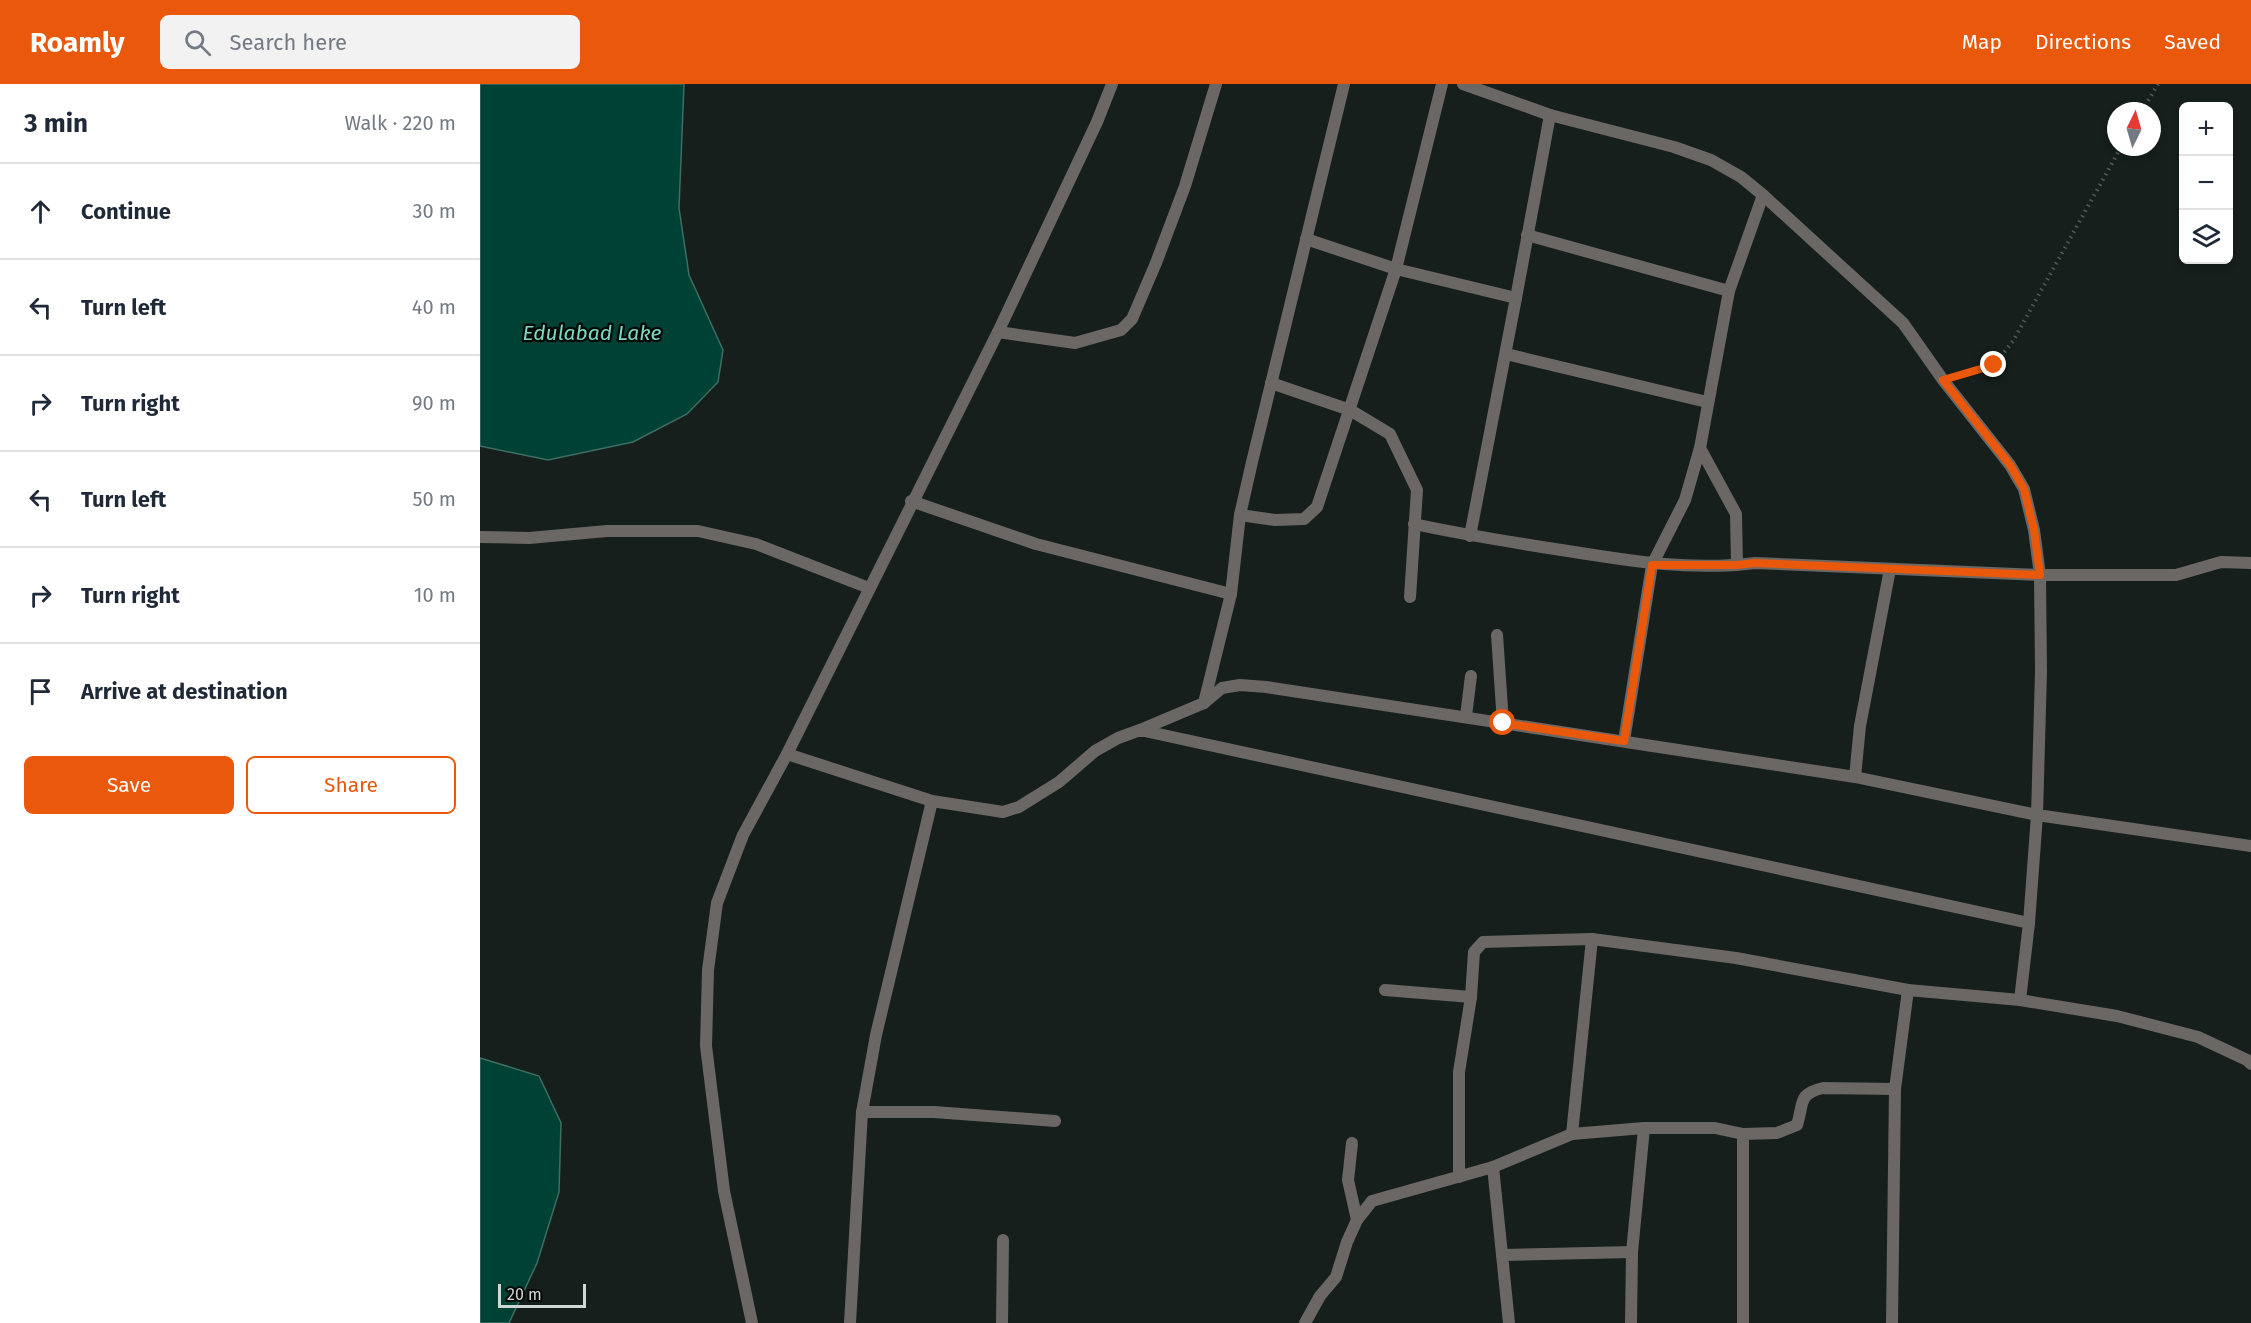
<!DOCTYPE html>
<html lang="en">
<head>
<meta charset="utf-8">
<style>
	body { margin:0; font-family:"Fira Sans",sans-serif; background:#f2f2f3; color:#1f2937 }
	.controls { position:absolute; right:18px; top:18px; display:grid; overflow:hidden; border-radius:9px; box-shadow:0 3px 9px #0003 }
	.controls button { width:54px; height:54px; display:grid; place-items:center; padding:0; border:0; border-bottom:2px solid #e0e1e3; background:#fff; color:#1f2937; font:30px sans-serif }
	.compass { position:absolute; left:1627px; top:18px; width:54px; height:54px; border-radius:50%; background:#fff; box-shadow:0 3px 9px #0003; rotate:5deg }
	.scale { position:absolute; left:18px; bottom:15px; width:88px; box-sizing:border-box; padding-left:6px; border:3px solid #d0d6d4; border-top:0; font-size:16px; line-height:21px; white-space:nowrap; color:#d0d6d4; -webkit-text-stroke:4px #050807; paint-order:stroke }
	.stop { position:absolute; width:18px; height:18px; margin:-14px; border:4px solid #ea580c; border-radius:50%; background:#fff }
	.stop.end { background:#ea580c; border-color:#fff; box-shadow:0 2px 6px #0008 }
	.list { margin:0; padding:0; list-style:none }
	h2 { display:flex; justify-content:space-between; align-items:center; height:78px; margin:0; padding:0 24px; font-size:26px }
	h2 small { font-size:20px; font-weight:400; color:#747a83 }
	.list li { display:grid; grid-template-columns:39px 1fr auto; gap:18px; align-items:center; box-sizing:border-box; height:96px; padding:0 24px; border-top:2px solid #e0e1e3 }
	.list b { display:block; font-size:22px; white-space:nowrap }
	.list em { font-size:20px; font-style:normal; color:#747a83 }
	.actions { display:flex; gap:12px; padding:18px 24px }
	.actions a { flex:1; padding:14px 0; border:2px solid #ea580c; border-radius:9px; text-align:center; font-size:21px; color:#ea580c }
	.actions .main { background:#ea580c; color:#fff }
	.icon { flex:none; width:33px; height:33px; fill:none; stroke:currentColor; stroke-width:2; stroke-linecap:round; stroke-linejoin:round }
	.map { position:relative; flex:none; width:1771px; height:1239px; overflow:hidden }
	header { display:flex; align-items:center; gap:36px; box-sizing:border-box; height:84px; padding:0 30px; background:#ea580c; color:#fff }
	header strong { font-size:28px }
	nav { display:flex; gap:33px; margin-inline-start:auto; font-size:21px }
	.search { width:420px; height:54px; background:#f2f2f3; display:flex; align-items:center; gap:15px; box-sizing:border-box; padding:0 21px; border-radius:9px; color:#747a83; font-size:22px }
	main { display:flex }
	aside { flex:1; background:#fff }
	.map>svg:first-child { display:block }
	.water { fill:#004135; stroke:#3e6e65; stroke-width:1.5 }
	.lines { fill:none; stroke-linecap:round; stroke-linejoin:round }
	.path { stroke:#525a57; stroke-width:4; stroke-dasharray:1.5 4.5; stroke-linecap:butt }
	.lane { stroke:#6b6765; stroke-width:12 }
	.street { stroke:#6b6765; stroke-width:12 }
	.route { stroke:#ea580c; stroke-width:8 }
	.labels { text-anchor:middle; stroke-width:4.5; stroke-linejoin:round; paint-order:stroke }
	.water-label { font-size:21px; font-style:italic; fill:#7cd7c0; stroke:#050807 }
</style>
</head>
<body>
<header>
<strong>Roamly</strong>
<div class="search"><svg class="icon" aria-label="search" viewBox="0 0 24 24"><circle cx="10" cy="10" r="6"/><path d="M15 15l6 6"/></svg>Search here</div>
<nav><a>Map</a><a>Directions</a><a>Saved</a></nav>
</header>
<main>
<aside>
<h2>3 min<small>Walk · 220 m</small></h2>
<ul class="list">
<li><svg class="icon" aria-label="ahead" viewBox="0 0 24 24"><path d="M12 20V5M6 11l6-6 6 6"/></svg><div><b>Continue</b></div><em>30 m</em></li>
<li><svg class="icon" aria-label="left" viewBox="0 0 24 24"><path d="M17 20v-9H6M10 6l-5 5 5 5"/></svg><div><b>Turn left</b></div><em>40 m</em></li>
<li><svg class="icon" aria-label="right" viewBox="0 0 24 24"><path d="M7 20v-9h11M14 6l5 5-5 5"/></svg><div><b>Turn right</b></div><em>90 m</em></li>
<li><svg class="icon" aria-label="left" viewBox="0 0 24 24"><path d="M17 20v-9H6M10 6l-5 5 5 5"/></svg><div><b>Turn left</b></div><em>50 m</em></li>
<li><svg class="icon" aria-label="right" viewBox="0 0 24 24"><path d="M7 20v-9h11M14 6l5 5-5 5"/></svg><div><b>Turn right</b></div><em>10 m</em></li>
<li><svg class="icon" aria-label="arrive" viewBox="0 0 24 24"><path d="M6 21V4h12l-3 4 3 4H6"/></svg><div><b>Arrive at destination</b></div></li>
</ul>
<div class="actions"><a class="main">Save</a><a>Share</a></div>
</aside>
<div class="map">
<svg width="1771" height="1239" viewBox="0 0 1771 1239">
	<rect width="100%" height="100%" fill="#161f1c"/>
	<!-- water -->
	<g class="water">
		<polygon points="0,0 204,0 199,124 209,191 243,266 238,298 207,330 153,358 68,376 0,362"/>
		<polygon points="0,974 59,992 81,1039 79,1108 57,1179 29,1239 0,1239"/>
	</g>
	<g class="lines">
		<!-- path -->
		<g class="path">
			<polyline points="1662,27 1678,0"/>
			<polyline points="1484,290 1514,281 1533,257 1641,63"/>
		</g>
		<!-- lane -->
		<polyline class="lane" points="0,453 49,454 127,447 218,447 276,460 389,504"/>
		<!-- street -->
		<g class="street">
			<polyline points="983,0 1070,31 1194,63 1231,76 1261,93 1283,111 1423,239 1463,296 1530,381 1544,405 1554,446 1560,491 1561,588 1557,731 1771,762"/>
			<polyline points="1047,151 1249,207 1283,111"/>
			<polyline points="826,155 916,185 1036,214 990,452"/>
			<polyline points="1036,214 1070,31"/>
			<polyline points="518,248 595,259 641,246 652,235 676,179 705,102 736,0"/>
			<polyline points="1026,270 1227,318"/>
			<polyline points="791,299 870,326 910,350 937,406 930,513"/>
			<polyline points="1220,364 1256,430 1257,481"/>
			<polyline points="431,417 556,460 751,510"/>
			<polyline points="760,431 795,436 824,435 837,423 916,185 962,0"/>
			<path d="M 934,440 C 985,451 1036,459 1088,467 C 1150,477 1212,487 1275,479 L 1560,491 L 1696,491 L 1741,478 L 1771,479"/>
			<polyline points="1017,551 1023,639"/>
			<polyline points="724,619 751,510 760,431 772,378 864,0"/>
			<polyline points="986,632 991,592"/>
			<polyline points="660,646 724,619 742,604 760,601 786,603 1375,693 1557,731 1549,839"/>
			<polyline points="1144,657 1172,481 1205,416 1220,364 1249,207"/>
			<polyline points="307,670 452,717 523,728 539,723 579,698 615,667 638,654 660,646 1549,839 1540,916 1637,932 1718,953 1767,976 1771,980"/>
			<polyline points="1375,693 1380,642 1410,485"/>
			<polyline points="905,906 991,913"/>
			<polyline points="382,1028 454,1028 575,1037"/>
			<polyline points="1092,1050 1112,855"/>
			<polyline points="872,1059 868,1096 877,1136"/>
			<polyline points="1013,1083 1029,1239"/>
			<polyline points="979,1093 979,988 991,913 994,868 1003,858 1112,855 1256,874 1428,906"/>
			<polyline points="1022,1171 1152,1168"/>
			<polyline points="272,1239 244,1107 226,962 228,886 237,819 263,751 307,670 518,248 617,38 632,0"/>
			<polyline points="370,1239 382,1028 396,951 452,717"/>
			<polyline points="522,1239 523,1156"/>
			<polyline points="825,1239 840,1212 856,1193 867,1158 877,1136 892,1117 1013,1083 1092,1050 1164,1044 1235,1044 1263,1050"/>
			<polyline points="1151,1239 1152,1168 1164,1044"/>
			<path d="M 1263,1239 L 1263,1050 L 1297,1049 L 1317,1041 C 1324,1020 1317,1010 1343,1004 L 1415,1005"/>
			<polyline points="1412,1239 1415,1005 1428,906 1540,916"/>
		</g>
	</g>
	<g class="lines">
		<!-- route -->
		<polyline class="route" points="1023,639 1144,657 1172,481 1257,481 1275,479 1560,491 1554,446 1544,405 1530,381 1463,296 1514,281"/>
	</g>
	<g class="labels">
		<!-- water labels -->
		<g class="water-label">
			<text x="112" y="256">Edulabad Lake</text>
		</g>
	</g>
</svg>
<div class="controls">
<button>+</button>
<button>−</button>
<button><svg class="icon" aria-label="layers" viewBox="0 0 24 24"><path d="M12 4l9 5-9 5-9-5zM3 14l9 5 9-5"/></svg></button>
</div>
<svg class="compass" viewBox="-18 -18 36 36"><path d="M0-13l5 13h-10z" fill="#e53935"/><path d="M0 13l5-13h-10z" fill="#747a83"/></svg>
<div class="scale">20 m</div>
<div class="stop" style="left:1023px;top:639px"></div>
<div class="stop end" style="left:1514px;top:281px"></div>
</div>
</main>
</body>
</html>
